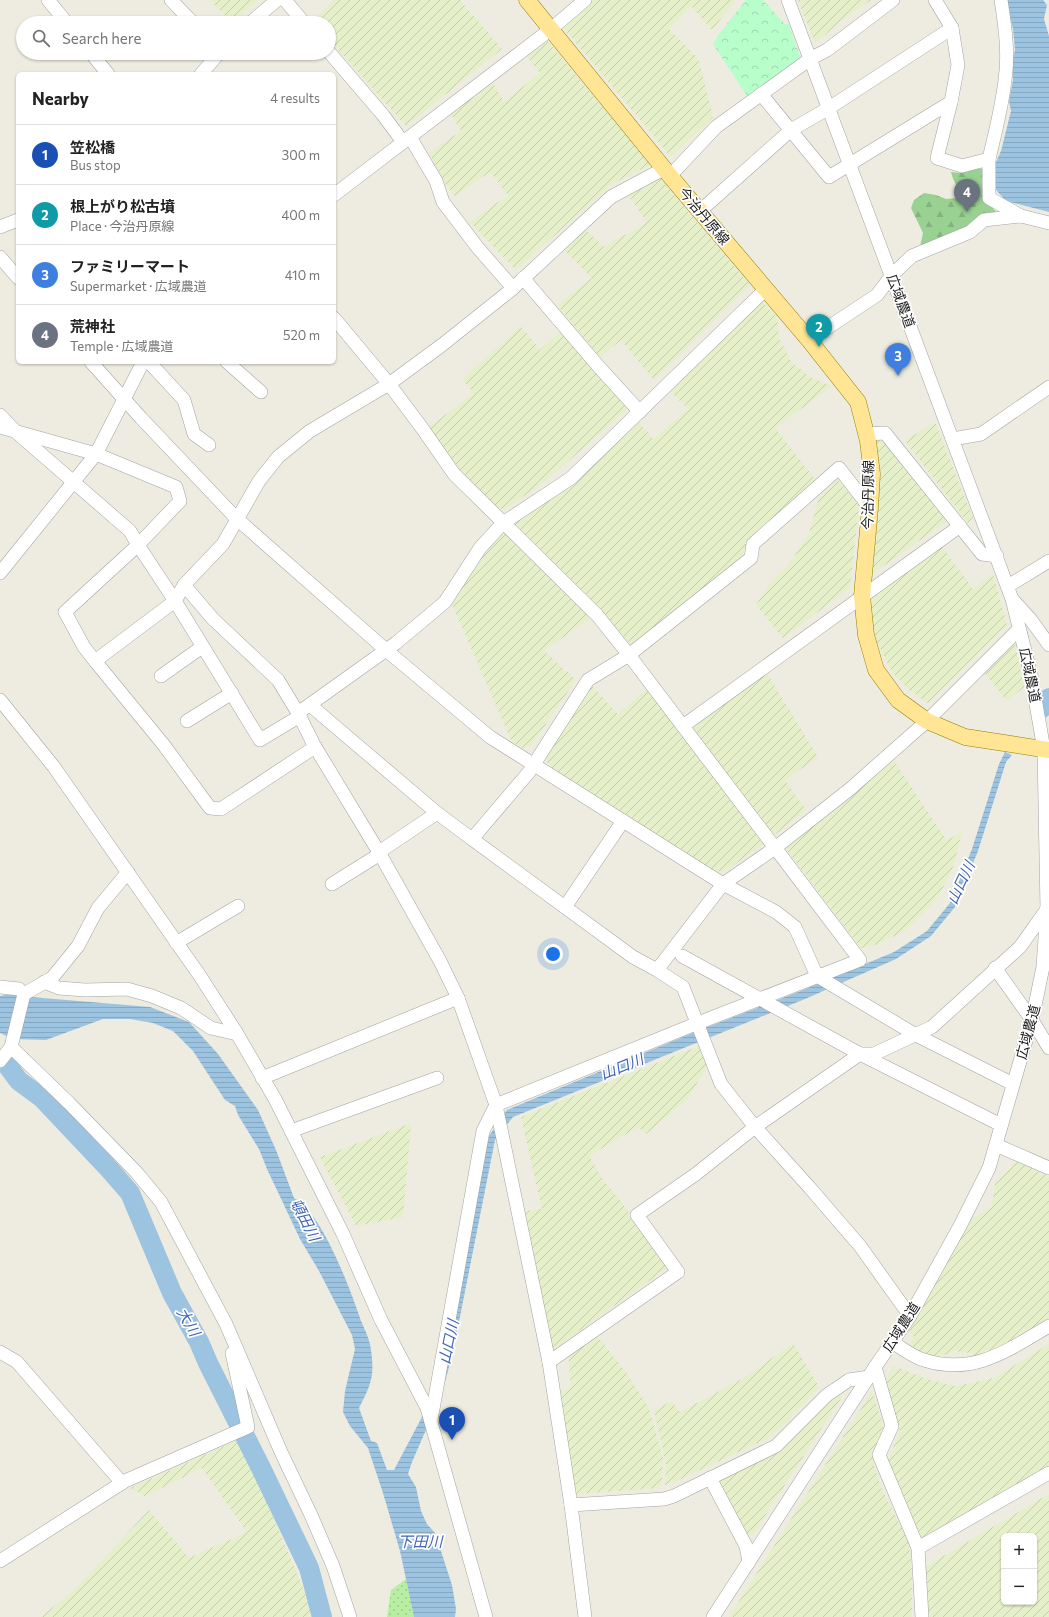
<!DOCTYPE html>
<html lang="en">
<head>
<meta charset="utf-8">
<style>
	body { margin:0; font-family:Commissioner,"Noto Sans JP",sans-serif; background:#f2f2f2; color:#222 }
	.controls { position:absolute; right:12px; bottom:12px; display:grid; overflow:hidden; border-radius:6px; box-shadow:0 1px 3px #0004 }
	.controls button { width:36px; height:36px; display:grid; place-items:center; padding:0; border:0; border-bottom:1px solid #e0e0e0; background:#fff; color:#222; font:20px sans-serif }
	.you { position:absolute; left:553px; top:954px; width:14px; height:14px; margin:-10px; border:3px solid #fff; border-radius:50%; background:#1a73e8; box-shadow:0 0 0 6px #1a73e833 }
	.badge { display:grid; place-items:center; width:26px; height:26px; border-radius:50%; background:#c72600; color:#fff; font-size:13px; font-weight:700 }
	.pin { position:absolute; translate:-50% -33px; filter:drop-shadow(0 1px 2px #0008) }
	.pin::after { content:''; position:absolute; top:21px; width:14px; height:12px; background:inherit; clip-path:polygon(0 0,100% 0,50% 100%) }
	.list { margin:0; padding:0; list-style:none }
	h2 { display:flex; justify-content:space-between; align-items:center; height:52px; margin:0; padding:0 16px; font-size:17px }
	h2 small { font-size:13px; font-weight:400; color:#767676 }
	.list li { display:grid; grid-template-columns:26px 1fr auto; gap:12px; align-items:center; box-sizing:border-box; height:60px; padding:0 16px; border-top:1px solid #e0e0e0 }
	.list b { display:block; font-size:15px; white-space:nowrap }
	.list p { margin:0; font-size:13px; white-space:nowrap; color:#767676 }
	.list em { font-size:13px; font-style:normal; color:#767676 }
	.icon { flex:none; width:22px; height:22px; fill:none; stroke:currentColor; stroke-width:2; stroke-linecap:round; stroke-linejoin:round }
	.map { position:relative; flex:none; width:1049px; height:1617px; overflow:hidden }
	.search { position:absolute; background:#fff; box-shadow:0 1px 3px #0004; left:16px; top:16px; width:320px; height:44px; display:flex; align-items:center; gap:10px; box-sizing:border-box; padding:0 14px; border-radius:22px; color:#767676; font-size:15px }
	.panel { position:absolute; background:#fff; box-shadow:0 1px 3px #0004; left:16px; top:72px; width:320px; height:292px; border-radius:6px }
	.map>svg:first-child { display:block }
	.farmland { fill:url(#farmland-furrows); fill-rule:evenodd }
	.grass { fill:url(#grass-dots) }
	.forest { fill:url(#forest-firs) }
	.park { fill:url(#park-crowns) }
	.water { fill:url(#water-rules) }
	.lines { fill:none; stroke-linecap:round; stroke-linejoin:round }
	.river { stroke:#9cc4e0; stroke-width:20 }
	.minor-casing { stroke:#a3a3a3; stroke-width:14 }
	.major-casing { stroke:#937f00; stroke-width:17 }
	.minor { stroke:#fff; stroke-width:13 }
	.major { stroke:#ffe594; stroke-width:16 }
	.labels { text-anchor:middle; stroke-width:3.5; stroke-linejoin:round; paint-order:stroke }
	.street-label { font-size:14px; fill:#1c1c1c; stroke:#fff }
	.water-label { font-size:15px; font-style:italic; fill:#4164b2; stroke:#fff }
</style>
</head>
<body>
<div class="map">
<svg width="1049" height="1617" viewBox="0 0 1049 1617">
	<defs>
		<pattern id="farmland-furrows" width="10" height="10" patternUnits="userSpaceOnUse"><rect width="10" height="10" fill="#e5efc9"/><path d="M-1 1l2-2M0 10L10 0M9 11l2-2" fill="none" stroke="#c4ccac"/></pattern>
		<pattern id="grass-dots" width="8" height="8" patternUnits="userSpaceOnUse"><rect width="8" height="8" fill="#b8eea1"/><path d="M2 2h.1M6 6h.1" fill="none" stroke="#9ecc8a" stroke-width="1.8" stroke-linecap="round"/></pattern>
		<pattern id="forest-firs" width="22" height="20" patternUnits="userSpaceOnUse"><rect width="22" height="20" fill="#98d191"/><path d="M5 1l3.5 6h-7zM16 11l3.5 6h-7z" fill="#82b37c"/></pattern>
		<pattern id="park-crowns" width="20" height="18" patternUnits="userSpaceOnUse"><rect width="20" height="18" fill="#b8fecb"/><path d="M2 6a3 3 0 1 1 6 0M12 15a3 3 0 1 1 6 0" fill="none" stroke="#9ed9ae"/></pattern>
		<pattern id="water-rules" width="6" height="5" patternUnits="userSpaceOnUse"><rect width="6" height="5" fill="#9cc4e0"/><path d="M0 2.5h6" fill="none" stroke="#86a8c0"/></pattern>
	</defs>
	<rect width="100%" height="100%" fill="#eeece0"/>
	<!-- farmland -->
	<g class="farmland">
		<polygon points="210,0 258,0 232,23"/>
		<polygon points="333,0 460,0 502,49 406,126 329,39 329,23 318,23 318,16"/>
		<polygon points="591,0 736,0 712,30 691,6 669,29 698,58 713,117 671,157 561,25"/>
		<polygon points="798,0 871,0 849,15 815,43"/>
		<polygon points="545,38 646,159 650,165 612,184 516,270 470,222 508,195 490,172 455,196 446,185 429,153 461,131 449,111 491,80 504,102 540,73 525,54"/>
		<polygon points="659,177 750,285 654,380 621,340 600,357 557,305 592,278 562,248 585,229 604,247 618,238 634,231 647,222 627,194"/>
		<polygon points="762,301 777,318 779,338 792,363 812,378 832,386 775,428 815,479 770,521 746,546 741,559 633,647 603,613 513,527 512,522 638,421 653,439 688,409 668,389"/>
		<polygon points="521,326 540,350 562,330 631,406 547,480 504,510 496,506 459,469 429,427 474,393 462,379"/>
		<polygon points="935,422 973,518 968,523 905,441"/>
		<polygon points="877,437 886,439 950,519 872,574 876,482"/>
		<polygon points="838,479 859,506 850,588 783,638 756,605 771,582 789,564 808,536 819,498"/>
		<polygon points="504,530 593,616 544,651 576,680 531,746 521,748 511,740 452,604 483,552"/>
		<polygon points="941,545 973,589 993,574 1007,625 928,703 910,691 892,672 876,640 868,597"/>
		<polygon points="1014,639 1024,687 1007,701 982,670"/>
		<polygon points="765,670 818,757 785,780 806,810 776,834 769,833 690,725"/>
		<polygon points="591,685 618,714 648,688 765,843 724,872 711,870 555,773 544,758"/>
		<polygon points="891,756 947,841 962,831 954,865 939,896 925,911 904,931 879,944 861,948 783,845"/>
		<polygon points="699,1046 707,1066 687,1100 646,1134 638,1127 589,1156 603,1180 623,1204 667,1268 551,1351 524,1211 542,1209 521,1117"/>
		<polygon points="411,1123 403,1217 356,1226 320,1157"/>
		<polygon points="1017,1161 1049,1177 1049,1321 980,1357 970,1353 955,1351 939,1357 927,1356 907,1346 914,1337 908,1329 971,1218 976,1217 992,1206 995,1184"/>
		<polygon points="595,1333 627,1374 649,1408 663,1458 662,1484 659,1488 577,1494 572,1492 556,1392 571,1388 568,1353"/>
		<polygon points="793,1343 819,1387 784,1425 768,1438 681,1479 665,1485 666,1463 654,1411 671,1401 680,1412 744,1378"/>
		<polygon points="1049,1344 1049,1469 921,1543 892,1475 888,1460 900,1431 884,1381 894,1366 927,1379 956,1386 994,1378"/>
		<polygon points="847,1389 752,1536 744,1532 714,1479 776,1449 829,1397"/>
		<polygon points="872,1391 885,1433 873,1463 882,1490 909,1542 912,1573 912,1617 729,1617"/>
		<polygon points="240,1439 310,1605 313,1617 41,1617 76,1588 149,1510 189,1558 247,1532 202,1468 145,1496 130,1488"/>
		<path d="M 1049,1494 L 1049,1617 L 928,1617 L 923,1568 ZM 1004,1536 L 1034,1536 L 1034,1602 L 1004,1602 Z"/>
	</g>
	<!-- grass -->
	<polygon class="grass" points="406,1579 414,1617 387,1617 391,1590"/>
	<!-- forest -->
	<path class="forest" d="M 974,168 L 985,169 L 986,200 L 997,213 L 968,231 L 920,247 L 923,233 L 911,208 L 914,200 L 924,193 L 936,195 L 946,199 L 956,198 L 964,206 L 973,203 L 972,193 C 958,187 955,187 951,172 L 960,173 Z"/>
	<!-- park -->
	<polygon class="park" points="746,0 763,0 785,24 789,24 801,60 749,99 713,44 718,35"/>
	<!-- water -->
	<g class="water">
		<polygon points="1006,0 1043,0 1047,5 1044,19 1049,36 1049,212 1006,201 996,190 996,162 1001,151 1011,111 1009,101 1013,80 1012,64 1015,50 1013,29"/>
		<path d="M 1005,752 L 1012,755 L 1006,762 L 978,851 L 955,907 L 931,936 L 896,959 L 805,999 L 513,1117 L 495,1140 L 453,1352 L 442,1393 L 412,1462 L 408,1474 L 416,1487 L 421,1511 L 427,1524 L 435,1533 L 452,1585 L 456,1609 L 455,1617 L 414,1617 L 400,1551 L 383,1493 L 368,1448 L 350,1426 L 343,1412 L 345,1391 L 355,1349 L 352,1335 L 319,1271 L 300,1239 L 267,1169 L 259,1149 L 238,1115 L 235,1106 L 225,1100 L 193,1051 L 173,1031 L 153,1023 L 130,1019 L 103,1019 L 46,1040 L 13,1039 L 0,1033 L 0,996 L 13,993 L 23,1000 L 31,997 L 150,1007 L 189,1022 L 218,1054 L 258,1110 L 276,1150 L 294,1198 C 322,1212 351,1291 361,1321 C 365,1330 370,1340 371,1350 C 372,1357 373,1366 372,1374 C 371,1385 364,1398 359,1408 L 371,1441 L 377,1443 L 387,1470 L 394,1470 L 431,1400 L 468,1238 L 489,1136 L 507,1110 L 695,1032 L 798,992 L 894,952 L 927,931 L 950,903 L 972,849 L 999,764 Z"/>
	</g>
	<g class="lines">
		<!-- river -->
		<g class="river">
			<polyline points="1042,708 1049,698"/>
			<polyline points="4,1061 19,1081 42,1098 110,1170 130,1193 172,1293 199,1342 208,1363 261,1468 309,1568 322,1617"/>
		</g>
		<defs>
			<g id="minor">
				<polyline points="48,0 67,23"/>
				<polyline points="171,0 193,23"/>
				<polyline points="285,0 304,23"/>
				<polyline points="250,23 277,0"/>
				<polyline points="329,52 383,115 403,142"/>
				<polyline points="91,53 108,74"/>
				<polyline points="201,74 219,53"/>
				<polyline points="761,94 829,177 951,102 958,65 952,28"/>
				<polyline points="951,102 937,158 962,166 989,159 989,198 1021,216"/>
				<polyline points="410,137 436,181 443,202 478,248 513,288"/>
				<path d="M 989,159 C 995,133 1002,107 1005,80 C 1009,54 1005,26 1001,0"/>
				<polyline points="670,176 716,127 810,59 827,50 893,0"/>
				<polyline points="334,195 551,29 585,0"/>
				<polyline points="700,211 791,130 829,108 952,28 935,0"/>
				<polyline points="0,227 18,220"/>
				<polyline points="0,257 18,278"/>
				<polyline points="523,278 599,367 640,412"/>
				<polyline points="334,318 389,384 422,428 454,474 597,615 629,655 860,960 698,1023 496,1105 483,1131 431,1420"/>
				<polyline points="809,340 877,295 892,275 912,256 970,232 984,220 1021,216 1049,223"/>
				<polyline points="91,362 141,418 236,518 386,650 490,737 723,884 776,912 795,927 817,976 916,1035 1013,1084"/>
				<polyline points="149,362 184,400 194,434 209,445"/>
				<polyline points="227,362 261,392"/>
				<polyline points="0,415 16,432 130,531 138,545 65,612 84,647 95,661 175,601 260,740 300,716"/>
				<polyline points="0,427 96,454 176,487 180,501 138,545 175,601 184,585 223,544 259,481 278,457 310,431 389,384 442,345 511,290 611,197 665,168"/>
				<polyline points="866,434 885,433 982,554 997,556"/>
				<polyline points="953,439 981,434 1049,387"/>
				<polyline points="0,573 96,454 143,362"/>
				<polyline points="184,585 213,619 278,680 298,713 314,745 380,854 440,961 458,998 496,1105 549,1362 571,1505 585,1617"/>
				<polyline points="1008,586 1049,561"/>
				<polyline points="1013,600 1031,620 1049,645"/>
				<polyline points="95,661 163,744 210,808 221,809 315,747"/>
				<polyline points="161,676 202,647"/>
				<polyline points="0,700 54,767 200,976 236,1032 275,1099 343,1234 381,1320 427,1408 486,1617"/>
				<polyline points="310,705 437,813"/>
				<polyline points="298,713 396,643 445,602 480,548 503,523 571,478 765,290"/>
				<polyline points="187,721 232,693"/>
				<polyline points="683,726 960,526"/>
				<polyline points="472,839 633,957 657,970 683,987 721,1084 755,1127 810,1188 860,1246 910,1316"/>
				<polyline points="379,852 437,813 472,839 529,772 588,680 629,655 751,558 753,544 839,468 870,508"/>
				<polyline points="332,884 380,854"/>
				<polyline points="565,907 623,821"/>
				<polyline points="176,943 238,906"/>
				<polyline points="682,956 860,1054 1001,1125"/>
				<polyline points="995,968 1032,1020 1049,1048"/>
				<polyline points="657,970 723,884 775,848 850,789 927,721 1019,629"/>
				<polyline points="44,982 59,988 85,990 127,989 152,996 181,1008 211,1028 237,1034"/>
				<polyline points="0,987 19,989 24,994"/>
				<polyline points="11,1047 69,1103 137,1173 161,1202 226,1324 281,1452 311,1515 333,1566 350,1617"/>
				<polyline points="0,1061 11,1047 24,994 52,978 78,946 98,908 128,872"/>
				<polyline points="262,1078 458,998"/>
				<polyline points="291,1131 437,1078"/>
				<polyline points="996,1145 1049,1168"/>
				<path d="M 892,1342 C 902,1348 913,1357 924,1360 C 974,1376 1008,1350 1049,1326"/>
				<polyline points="0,1352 17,1362 122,1483"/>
				<polyline points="549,1362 678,1272 637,1215 696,1174 755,1127 860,1054 874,1054 932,1027 1020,947 1047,909"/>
				<polyline points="875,1367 892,1426 879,1455 918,1548 922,1617"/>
				<polyline points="710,1478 746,1546 749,1562"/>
				<polyline points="571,1505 664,1499 674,1496 776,1446 827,1395 849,1380 869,1377"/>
				<polyline points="918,1548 1049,1473"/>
				<polyline points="0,1561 125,1481 248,1427 232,1353"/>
				<polyline points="713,1617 875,1367 910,1316 960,1226 989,1168 1032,1020 1043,967 1047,909 1044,750 1031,675 1012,599 788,0"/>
			</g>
			<polyline id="major" points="527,0 670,176 809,340 858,402 868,441 872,474 870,508 862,596 866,635 876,670 898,700 927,721 965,737 1049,750"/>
		</defs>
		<!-- minor casing -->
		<use href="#minor" class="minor-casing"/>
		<!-- major casing -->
		<use href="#major" class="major-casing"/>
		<!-- minor -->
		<use href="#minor" class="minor"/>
		<!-- major -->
		<use href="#major" class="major"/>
	</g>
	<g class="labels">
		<!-- street labels -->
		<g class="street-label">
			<text transform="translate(704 216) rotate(50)" y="5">今治丹原線</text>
			<text transform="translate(901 301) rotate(70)" y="5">広域農道</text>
			<text transform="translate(868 495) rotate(-89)" y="5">今治丹原線</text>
			<text transform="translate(1030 675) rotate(78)" y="5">広域農道</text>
			<text transform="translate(1028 1032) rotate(-75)" y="5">広域農道</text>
			<text transform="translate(901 1327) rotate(-57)" y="5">広域農道</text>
		</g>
		<!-- water labels -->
		<g class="water-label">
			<text transform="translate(961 883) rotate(-65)" y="5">山口川</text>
			<text transform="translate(622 1067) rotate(-22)" y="5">山口川</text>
			<text transform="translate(305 1220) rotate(63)" y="5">頓田川</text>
			<text transform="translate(188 1322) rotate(60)" y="5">大川</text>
			<text transform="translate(449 1342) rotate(-78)" y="5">山口川</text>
			<text x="420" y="1547">下田川</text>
		</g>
	</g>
</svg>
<div class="controls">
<button>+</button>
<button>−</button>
</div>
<div class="you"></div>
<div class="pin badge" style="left:452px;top:1440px;background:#1a4fb4">1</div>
<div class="pin badge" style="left:819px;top:347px;background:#0f9aa8">2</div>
<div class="pin badge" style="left:898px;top:376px;background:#3f7fe0">3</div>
<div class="pin badge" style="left:967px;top:212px;background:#6b7280">4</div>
<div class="search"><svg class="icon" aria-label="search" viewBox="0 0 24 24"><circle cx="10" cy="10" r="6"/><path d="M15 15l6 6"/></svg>Search here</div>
<section class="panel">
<h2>Nearby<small>4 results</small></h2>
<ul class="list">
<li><span class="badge" style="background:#1a4fb4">1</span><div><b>笠松橋</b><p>Bus stop</p></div><em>300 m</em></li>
<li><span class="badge" style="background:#0f9aa8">2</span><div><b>根上がり松古墳</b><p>Place · 今治丹原線</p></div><em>400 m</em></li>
<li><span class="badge" style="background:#3f7fe0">3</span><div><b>ファミリーマート</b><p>Supermarket · 広域農道</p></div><em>410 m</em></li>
<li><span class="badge" style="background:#6b7280">4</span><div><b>荒神社</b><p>Temple · 広域農道</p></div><em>520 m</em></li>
</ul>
</section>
</div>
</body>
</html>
